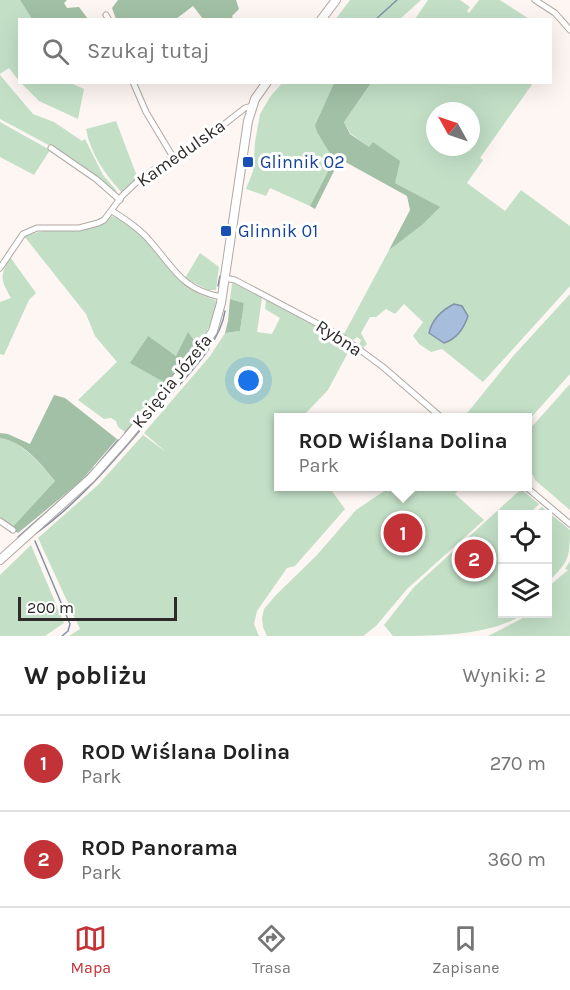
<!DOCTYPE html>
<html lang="pl">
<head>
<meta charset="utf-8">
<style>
	body { margin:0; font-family:Karla,sans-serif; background:#f6f6f6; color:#222 }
	.controls { position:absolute; right:18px; bottom:18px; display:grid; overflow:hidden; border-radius:0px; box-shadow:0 6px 24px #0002 }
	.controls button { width:54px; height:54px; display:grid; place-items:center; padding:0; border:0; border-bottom:2px solid #e0e0e0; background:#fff; color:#222; font:30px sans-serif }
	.compass { position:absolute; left:426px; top:102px; width:54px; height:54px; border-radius:50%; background:#fff; box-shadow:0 6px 24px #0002; rotate:310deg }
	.scale { position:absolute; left:18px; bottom:15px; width:159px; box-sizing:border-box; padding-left:6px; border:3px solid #2e2a29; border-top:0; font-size:16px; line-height:21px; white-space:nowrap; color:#2e2a29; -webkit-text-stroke:4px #fff; paint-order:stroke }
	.you { position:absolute; left:249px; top:381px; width:21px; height:21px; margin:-15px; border:4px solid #fff; border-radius:50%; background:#1a73e8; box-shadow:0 0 0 9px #1a73e833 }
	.badge { display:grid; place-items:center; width:39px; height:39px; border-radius:50%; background:#c23237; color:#fff; font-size:20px; font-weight:700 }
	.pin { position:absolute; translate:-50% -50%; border:3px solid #fff; box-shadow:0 2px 6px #0006 }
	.popup { position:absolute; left:274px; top:413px; width:258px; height:78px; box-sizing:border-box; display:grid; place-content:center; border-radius:0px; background:#fff; filter:drop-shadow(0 2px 4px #0005); font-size:20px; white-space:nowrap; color:#767676 }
	.popup b { font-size:22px; color:#222 }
	.popup::after { content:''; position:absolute; left:50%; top:100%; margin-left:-12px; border:12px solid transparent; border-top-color:#fff }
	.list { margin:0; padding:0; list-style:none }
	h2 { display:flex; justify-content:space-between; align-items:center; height:78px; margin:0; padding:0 24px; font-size:26px }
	h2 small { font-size:20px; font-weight:400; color:#767676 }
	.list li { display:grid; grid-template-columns:39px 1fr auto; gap:18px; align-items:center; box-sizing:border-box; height:96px; padding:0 24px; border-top:2px solid #e0e0e0 }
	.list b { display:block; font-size:22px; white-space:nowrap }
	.list p { margin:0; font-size:20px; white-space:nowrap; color:#767676 }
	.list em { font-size:20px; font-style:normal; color:#767676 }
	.icon { flex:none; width:33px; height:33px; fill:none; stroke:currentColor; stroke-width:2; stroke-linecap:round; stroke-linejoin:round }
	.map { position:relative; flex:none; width:570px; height:636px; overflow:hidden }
	.search { position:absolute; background:#fff; box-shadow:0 6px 24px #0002; left:18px; right:18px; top:18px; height:66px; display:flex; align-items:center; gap:15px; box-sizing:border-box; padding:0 21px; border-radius:0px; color:#767676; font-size:22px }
	.sheet { height:270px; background:#fff }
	nav { display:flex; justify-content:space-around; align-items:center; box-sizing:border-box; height:84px; border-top:2px solid #e0e0e0; background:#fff; font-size:16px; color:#767676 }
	nav a { display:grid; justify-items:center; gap:3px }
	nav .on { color:#c23237 }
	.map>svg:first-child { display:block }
	.green { fill:#c3e0c7; fill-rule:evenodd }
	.forest { fill:#a1c0a5 }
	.water { fill:#a6bddc; stroke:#8291a6; stroke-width:1.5 }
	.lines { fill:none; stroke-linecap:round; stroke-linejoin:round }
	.stream { stroke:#8291a6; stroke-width:1.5 }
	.street-casing { stroke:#b1a8a3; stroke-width:7 }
	.secondary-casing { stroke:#b1a8a3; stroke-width:10 }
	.street { stroke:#fff; stroke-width:5 }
	.secondary { stroke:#fff; stroke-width:8 }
	.transit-dot { fill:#1a4fb4; stroke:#fff; stroke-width:2 }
	.labels { text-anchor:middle; stroke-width:6; stroke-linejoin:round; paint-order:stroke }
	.street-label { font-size:18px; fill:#2e2a29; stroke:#fff }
	.transit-label { font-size:18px; fill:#164399; stroke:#fff; text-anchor:start }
</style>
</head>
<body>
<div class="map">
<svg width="570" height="636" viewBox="0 0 570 636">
	<rect width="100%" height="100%" fill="#fef6f2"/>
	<!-- green -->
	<g class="green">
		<polygon points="0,0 20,0 32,19 20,20 19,81 9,68 0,74"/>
		<polygon points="350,0 421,0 400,19 335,20"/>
		<polygon points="428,0 460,0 470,7 467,11 469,13 479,0 500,0 529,19 415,19"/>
		<polygon points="0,75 33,114 54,122 82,141 85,139 103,175 117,191 115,192 54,148 0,119"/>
		<polygon points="21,83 71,83 84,89 78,119 39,101"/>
		<polygon points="282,83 334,83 315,125 334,160 310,206 270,188 266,196 246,189 253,171 255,142 260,114 270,97"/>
		<path d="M 371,83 L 533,83 L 480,158 L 483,160 L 467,183 L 505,211 L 521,190 L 570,226 L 570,286 L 483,382 L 442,349 L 431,352 L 419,344 L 413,336 L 423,322 L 404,304 L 395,314 L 386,309 L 376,317 L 370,317 L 361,333 L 367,344 L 363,348 L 359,345 L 361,340 L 357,337 L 352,341 L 344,334 L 389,250 L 439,207 L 395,183 L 373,142 L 370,148 L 350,133 L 344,122 ZM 435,111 L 471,111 L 471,147 L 435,147 Z"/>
		<path d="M 116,121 L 138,179 L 122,193 C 105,174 91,155 86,129 Z"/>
		<polygon points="0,122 50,150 34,175 0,157"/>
		<path d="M 112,216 C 119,219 127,222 132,227 C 164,252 171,287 215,300 L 217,304 L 212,322 L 198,345 L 189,333 L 176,356 L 147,337 L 131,363 L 167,384 L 125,432 L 118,427 L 116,421 L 111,418 L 104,419 L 78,400 L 117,362 L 95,336 L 86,314 L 24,236 C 33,234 43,230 52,230 C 76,228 93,231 112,216 Z"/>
		<polygon points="200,253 219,267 216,290 208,290 185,278"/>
		<path d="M 10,257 L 36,293 L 29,300 L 4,355 L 0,354 L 0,302 L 11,298 C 0,278 0,277 10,257 Z"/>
		<polygon points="234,283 262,298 257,332 272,334 280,318 265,309 266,300 340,339 351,347 328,390 306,413 304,417 278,418 278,486 329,487 345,509 295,566 287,568 257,611 254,624 259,636 69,636 80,629 38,538 98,485 143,435 166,452 144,433 210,356 225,333 240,331 244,303 230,299 232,284"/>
		<polygon points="570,294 570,374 528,421 528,418 464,417 514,355"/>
		<polygon points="570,384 570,510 535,480 533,475 528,475 528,431"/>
		<path d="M 0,438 C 24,442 40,464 55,481 L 12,529 L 0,521 Z"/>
		<polygon points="390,487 461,487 455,494 484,520 407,589 376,626 363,636 267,636 263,627 262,618 264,609 276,595 317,555 356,510"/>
		<path d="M 521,489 L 539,504 L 530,513 L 531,514 L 502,514 L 502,614 L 522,614 L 521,615 C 491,636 431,636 393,636 L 384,625 L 414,587 Z"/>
		<path d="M 542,507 L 570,530 C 570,559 568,562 548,582 L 548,514 L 534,514 Z"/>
		<polygon points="31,545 64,623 45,636 0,636 0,575"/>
		<polygon points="570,561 570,636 488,636 521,619 526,614 548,614 548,587 568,570 565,569"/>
	</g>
	<!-- forest -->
	<g class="forest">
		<polygon points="20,0 67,0 64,3 67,8 79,7 88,19 32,19"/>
		<polygon points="118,0 236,0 239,9 232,16 233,19 203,19 193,6 176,19 116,19 112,8"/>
		<polygon points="334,83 371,83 344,122 350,134 369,147 373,142 400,161 395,183 440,207 423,224 389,250 410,210 407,196 340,159 315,209 310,206 334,160 317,132 315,125"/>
		<polygon points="230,299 244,303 240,331 225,333 228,321"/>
		<polygon points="188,332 198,345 167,384 130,363 148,336 176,356"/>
		<path d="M 54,395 L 65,398 L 117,439 L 80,482 L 18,533 L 11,529 L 55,481 C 40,463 24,442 0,438 L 0,433 L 8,434 L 30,444 Z"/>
	</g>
	<!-- water -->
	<path class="water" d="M 454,304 L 462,306 L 468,316 C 464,328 457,339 444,343 L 429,333 C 432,320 442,310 454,304 Z"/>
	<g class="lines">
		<!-- stream -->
		<g class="stream">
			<polyline points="375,20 397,0"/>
			<polyline points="218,286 220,276"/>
			<polyline points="125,433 143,411"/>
			<polyline points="97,465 118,440"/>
			<polyline points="83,480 94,468"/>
			<path d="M 35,534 C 84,499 122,451 161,406 C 183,379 220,346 225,311"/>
			<polyline points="18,537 73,489"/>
			<polyline points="35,541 70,624 68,631 62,636"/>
		</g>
		<defs>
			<g id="street">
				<polyline points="535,0 555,13 570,30"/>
				<polyline points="106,15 109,20"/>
				<polyline points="133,82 146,112 173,157"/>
				<polyline points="51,148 96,179 120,200"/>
				<path d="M 112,211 C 125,219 139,228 149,240 C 174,268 181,289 221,297"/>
				<polyline points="0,268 23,234 37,228 79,228 98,223 104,220 122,196 142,177 213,133 245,108 252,106"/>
				<polyline points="224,278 235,280 341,336 383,367 442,418"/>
				<polyline points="525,486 570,524"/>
				<polyline points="0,521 13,530"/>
			</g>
			<g id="secondary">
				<polyline points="321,20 336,0"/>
				<polyline points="0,560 91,478 125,440 203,346 213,331 221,303 248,121 255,99 267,82"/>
			</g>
		</defs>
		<!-- street casing -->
		<use href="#street" class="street-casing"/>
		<!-- secondary casing -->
		<use href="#secondary" class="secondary-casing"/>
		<!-- street -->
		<use href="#street" class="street"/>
		<!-- secondary -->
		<use href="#secondary" class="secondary"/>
	</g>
	<!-- markers -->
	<g class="transit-dot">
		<rect x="242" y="156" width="12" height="12" rx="3"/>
		<rect x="220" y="225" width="12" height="12" rx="3"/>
	</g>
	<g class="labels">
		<!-- street labels -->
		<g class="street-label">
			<text transform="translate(181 153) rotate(-35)" y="6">Kamedulska</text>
			<text transform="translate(339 338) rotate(33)" y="6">Rybna</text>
			<text transform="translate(172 381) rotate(-51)" y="6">Księcia Józefa</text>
		</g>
		<!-- transit labels -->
		<g class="transit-label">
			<text x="260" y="168">Glinnik 02</text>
			<text x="238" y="237">Glinnik 01</text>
		</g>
	</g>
</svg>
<div class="controls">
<button><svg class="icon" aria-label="locate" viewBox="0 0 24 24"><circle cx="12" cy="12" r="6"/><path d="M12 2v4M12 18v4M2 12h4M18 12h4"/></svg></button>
<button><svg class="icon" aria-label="layers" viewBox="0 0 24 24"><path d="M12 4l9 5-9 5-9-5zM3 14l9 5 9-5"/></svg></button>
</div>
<svg class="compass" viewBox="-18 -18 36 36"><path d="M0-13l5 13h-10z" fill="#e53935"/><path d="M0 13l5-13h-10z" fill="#767676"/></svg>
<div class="scale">200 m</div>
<div class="you"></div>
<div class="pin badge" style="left:403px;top:533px">1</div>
<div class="popup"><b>ROD Wiślana Dolina</b>Park</div>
<div class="pin badge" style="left:474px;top:559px">2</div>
<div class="search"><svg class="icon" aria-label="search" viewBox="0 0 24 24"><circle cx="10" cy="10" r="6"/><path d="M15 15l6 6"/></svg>Szukaj tutaj</div>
</div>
<section class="sheet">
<h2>W pobliżu<small>Wyniki: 2</small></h2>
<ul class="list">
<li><span class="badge">1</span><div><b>ROD Wiślana Dolina</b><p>Park</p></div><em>270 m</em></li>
<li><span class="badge">2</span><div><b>ROD Panorama</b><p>Park</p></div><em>360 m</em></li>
</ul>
</section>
<nav>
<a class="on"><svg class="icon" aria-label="map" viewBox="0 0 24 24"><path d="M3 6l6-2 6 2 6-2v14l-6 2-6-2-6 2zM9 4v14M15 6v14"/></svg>Mapa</a>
<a><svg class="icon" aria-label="directions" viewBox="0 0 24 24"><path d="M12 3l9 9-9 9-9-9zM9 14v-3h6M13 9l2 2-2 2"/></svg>Trasa</a>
<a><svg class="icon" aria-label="saved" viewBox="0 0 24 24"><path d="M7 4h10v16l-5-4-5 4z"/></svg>Zapisane</a>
</nav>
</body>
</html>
